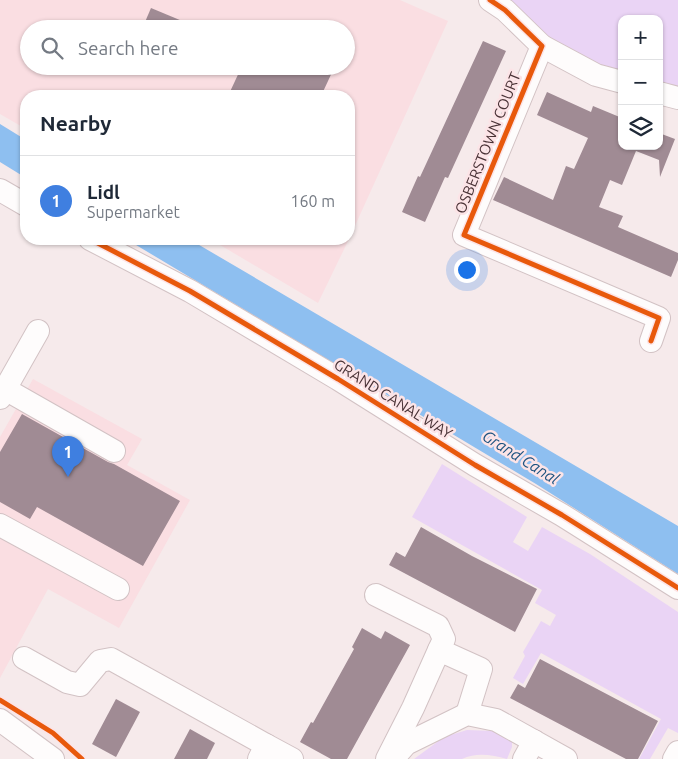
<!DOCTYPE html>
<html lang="en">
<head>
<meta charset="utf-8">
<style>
	body { margin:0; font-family:Ubuntu,sans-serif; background:#f2f2f3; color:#1f2937 }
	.controls { position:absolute; right:15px; top:15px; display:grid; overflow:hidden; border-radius:10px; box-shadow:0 1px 4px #0004 }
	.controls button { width:45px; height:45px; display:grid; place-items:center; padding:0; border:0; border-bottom:1px solid #e0e1e3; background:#fff; color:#1f2937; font:25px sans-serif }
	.you { position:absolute; left:466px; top:269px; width:18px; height:18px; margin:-12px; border:4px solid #fff; border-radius:50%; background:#1a73e8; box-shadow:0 0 0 8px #1a73e833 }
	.badge { display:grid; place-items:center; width:32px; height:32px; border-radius:50%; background:#867275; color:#fff; font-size:16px; font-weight:700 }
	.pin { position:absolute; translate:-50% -41px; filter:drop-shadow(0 1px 2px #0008) }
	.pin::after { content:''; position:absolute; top:26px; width:18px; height:15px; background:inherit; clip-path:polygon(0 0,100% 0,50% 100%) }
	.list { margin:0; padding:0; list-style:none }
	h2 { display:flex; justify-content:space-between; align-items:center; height:65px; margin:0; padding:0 20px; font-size:21px }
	h2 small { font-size:16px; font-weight:400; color:#747a83 }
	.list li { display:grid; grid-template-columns:32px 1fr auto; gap:15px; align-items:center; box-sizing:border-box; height:90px; padding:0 20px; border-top:1px solid #e0e1e3 }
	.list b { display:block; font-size:19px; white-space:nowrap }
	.list p { margin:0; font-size:16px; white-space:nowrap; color:#747a83 }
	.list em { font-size:16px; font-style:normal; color:#747a83 }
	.icon { flex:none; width:28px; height:28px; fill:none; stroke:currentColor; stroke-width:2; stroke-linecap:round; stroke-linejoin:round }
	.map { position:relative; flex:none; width:678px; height:759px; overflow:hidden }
	.search { position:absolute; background:#fff; box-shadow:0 1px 4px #0004; left:20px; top:20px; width:335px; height:55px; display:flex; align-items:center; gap:12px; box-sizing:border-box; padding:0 18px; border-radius:28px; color:#747a83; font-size:19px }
	.panel { position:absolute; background:#fff; box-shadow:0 1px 4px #0004; left:20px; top:90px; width:335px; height:155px; border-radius:20px }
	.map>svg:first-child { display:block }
	.built { fill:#fadee2; fill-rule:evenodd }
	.green { fill:#ead4f5 }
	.water { fill:#8ebff0 }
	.building { fill:#a08b94 }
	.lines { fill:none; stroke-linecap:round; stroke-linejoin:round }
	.minor-casing { stroke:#d2c2c4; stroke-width:24 }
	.minor { stroke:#fefcfc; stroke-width:22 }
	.cycleway-casing { stroke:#fce4e7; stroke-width:8 }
	.cycleway { stroke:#e8590c; stroke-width:5 }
	.labels { text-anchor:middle; stroke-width:5; stroke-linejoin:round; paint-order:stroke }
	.street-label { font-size:15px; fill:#493236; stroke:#fce4e7 }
	.water-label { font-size:16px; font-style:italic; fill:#1e5380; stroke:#fce4e7 }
</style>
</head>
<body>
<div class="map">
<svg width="678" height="759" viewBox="0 0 678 759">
	<rect width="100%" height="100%" fill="#f6eaeb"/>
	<!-- built -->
	<g class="built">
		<path d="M 0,0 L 400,0 L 448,21 L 349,239 L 349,96 L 26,96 L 26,129 L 0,114 ZM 29,29 L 346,29 L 346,66 L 29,66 Z"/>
		<polygon points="210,239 349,239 318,303"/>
		<polygon points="33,379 142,439 127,465 190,500 119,628 48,589 0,678 0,437"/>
	</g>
	<!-- green -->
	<g class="green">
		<polygon points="511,0 678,0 678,92 659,89 659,19 622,19 622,76 548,47 507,5"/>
		<polygon points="442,464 527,517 513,542 528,551 542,527 590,554 678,612 678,733 668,728 650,759 639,759 661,719 541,653 523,684 513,678 525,656 523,652 541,621 550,626 556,615 535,603 542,590 412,517"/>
		<path d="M 467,730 L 494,731 L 512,740 L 512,747 L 507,759 C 492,755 477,752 462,759 L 414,759 L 444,737 Z"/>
	</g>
	<!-- water -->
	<g class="water">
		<polygon points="0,124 26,140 26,178 0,162"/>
		<polygon points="126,239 189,239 678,526 678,574 536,484"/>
	</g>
	<!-- building -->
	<g class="building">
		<polygon points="151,8 199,28 199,29 142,29"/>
		<polygon points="483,41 506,51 448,178 445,177 425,222 402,212 418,176 420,177"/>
		<polygon points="242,66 335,66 321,96 228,96"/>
		<polygon points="547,92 591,112 593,106 622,118 622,146 659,146 659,133 675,139 660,177 659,160 636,151 622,185 610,180 599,207 623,216 618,227 678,253 678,260 671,277 493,200 504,177 553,200 566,166 574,169 588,138 537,115"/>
		<polygon points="22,414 108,462 114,464 180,501 143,566 37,507 30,519 0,502 0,452"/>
		<polygon points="421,527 472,556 537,589 515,632 389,565 396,552 405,557"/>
		<polygon points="362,628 381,639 385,631 410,645 347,759 331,759 300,742 311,722 313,723 354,649 352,647"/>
		<polygon points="540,659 658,721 638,759 626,759 510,698 518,684 525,688"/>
		<polygon points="116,699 140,712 116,757 92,744"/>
		<polygon points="190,729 215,743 207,759 174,759"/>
	</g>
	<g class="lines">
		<defs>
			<g id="minor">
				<polyline points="490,0 505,10 542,46 464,235 659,318 651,341"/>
				<polyline points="542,46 596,75 622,82"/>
				<polyline points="659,93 678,98"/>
				<polyline points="0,190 26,205"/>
				<polyline points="90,239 190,291 338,379 475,465 562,515 678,588"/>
				<polyline points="5,389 114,451"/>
				<polyline points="0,398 38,331"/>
				<polyline points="0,525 118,589"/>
				<polyline points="376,595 438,626 444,639 439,650"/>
				<polyline points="24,658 67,682 80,685 100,661 111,659 266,745"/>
				<polyline points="0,720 53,759"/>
				<polyline points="259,759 266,745 292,759"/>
				<polyline points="387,759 413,708 439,650 481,669 467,714"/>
				<polyline points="393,759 406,744 467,714 496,720 566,759"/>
				<polyline points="524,759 534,741"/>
				<polyline points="674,759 678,752"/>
			</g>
		</defs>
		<!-- minor casing -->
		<use href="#minor" class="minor-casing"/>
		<!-- minor -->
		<use href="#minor" class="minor"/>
		<defs>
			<g id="cycleway">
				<polyline points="490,0 505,10 542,46 464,235 659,318 651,341"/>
				<polyline points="90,239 190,291 338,379 475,465 562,515 678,588"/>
				<polyline points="0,700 53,733 82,759"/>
			</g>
		</defs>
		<!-- cycleway casing -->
		<use href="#cycleway" class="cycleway-casing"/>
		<!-- cycleway -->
		<use href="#cycleway" class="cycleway"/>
	</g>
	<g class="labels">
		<!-- street labels -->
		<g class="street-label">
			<text transform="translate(488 143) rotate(-68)" y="5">OSBERSTOWN COURT</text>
			<text transform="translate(393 399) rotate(32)" y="5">GRAND CANAL WAY</text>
		</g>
		<!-- water labels -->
		<g class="water-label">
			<text transform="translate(521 457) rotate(32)" y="6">Grand Canal</text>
		</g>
	</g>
</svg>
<div class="controls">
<button>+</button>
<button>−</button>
<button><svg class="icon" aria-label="layers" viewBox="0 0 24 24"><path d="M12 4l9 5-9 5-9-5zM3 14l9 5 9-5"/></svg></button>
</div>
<div class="you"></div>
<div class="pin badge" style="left:68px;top:477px;background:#3f7fe0">1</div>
<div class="search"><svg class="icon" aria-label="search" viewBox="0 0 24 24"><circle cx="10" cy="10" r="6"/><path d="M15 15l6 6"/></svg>Search here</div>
<section class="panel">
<h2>Nearby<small></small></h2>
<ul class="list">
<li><span class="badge" style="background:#3f7fe0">1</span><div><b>Lidl</b><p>Supermarket</p></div><em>160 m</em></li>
</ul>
</section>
</div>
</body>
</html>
